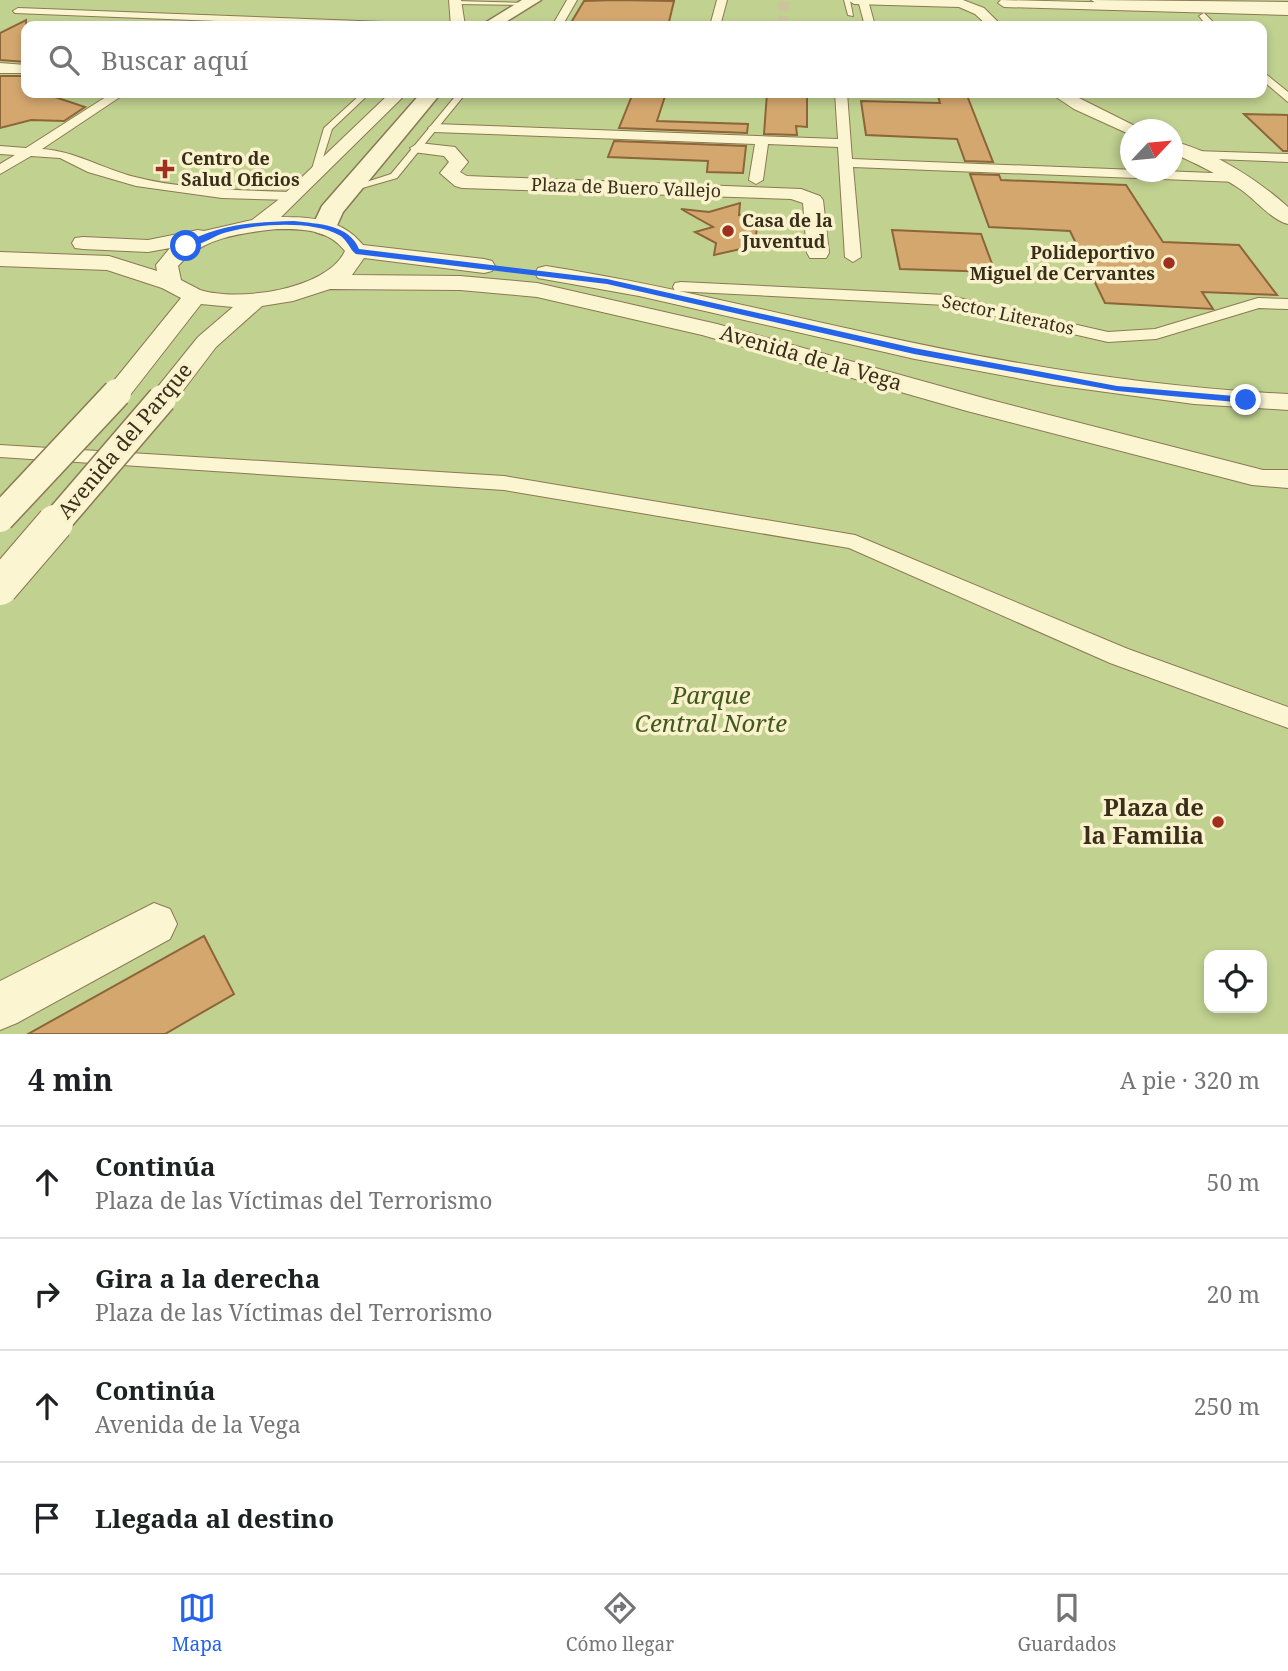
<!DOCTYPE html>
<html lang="es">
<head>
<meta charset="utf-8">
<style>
	body { margin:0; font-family:"Noto Serif",serif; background:#f6f6f6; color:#202124 }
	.controls { position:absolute; right:21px; bottom:21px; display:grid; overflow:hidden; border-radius:14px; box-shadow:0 4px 10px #0003 }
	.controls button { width:63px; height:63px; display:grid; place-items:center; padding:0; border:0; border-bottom:2px solid #e0e0e0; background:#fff; color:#202124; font:35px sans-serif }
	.compass { position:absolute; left:1120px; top:119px; width:63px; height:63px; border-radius:50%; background:#fff; box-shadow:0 4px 10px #0003; rotate:64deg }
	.stop { position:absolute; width:21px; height:21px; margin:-16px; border:5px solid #2563eb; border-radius:50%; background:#fff }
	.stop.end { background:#2563eb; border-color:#fff; box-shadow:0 2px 7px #0008 }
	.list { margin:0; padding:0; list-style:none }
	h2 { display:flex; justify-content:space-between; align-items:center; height:91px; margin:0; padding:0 28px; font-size:30px }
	h2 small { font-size:23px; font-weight:400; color:#757577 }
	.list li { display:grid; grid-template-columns:46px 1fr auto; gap:21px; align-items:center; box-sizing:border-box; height:112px; padding:0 28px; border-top:2px solid #e0e0e0 }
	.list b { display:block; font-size:26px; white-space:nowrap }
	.list p { margin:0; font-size:23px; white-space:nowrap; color:#757577 }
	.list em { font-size:23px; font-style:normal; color:#757577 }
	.icon { flex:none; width:38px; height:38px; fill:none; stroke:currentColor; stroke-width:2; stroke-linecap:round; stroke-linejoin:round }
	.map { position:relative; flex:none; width:1288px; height:1034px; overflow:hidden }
	.search { position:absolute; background:#fff; box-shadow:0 4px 10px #0003; left:21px; right:21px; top:21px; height:77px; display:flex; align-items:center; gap:18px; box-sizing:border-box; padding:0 24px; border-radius:14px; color:#757577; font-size:26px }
	.sheet { height:539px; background:#fff }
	nav { display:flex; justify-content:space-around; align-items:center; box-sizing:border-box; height:98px; border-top:2px solid #e0e0e0; background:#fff; font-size:19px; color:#757577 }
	nav a { display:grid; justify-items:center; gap:4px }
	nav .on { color:#2563eb }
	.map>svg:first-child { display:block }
	.green { fill:#c0d190; fill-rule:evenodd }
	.building { fill:#d4a76f; stroke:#8d6538; stroke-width:2 }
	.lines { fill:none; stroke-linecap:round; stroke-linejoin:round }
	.pedestrian-tunnel { stroke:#cdc49c; stroke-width:10; stroke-dasharray:10 5; stroke-linecap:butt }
	.service-casing { stroke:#8b7954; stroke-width:2 }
	.pedestrian-casing { stroke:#8b7954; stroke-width:2 }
	.minor-casing { stroke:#8b7954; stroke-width:2 }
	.tertiary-casing { stroke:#8b7954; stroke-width:3 }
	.service { fill:#fcf5d1; fill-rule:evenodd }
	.pedestrian { fill:#fcf5d1; fill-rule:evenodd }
	.minor { fill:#fcf5d1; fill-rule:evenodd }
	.tertiary { fill:#fcf5d1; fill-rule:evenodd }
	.minor-bridge-far1-casing { stroke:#8b7954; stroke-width:31; stroke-linecap:butt }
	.minor-bridge-casing { stroke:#8b7954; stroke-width:38; stroke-linecap:butt }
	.minor-bridge-far1 { stroke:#fcf5d1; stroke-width:28 }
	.minor-bridge { stroke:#fcf5d1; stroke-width:36 }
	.route { fill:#2563eb }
	.poi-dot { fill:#a0301e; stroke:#f9f2cd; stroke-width:2.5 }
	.labels { text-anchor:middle; stroke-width:7; stroke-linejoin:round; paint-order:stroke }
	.far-poi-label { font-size:18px; font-weight:bold; fill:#392e1a; stroke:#f9f2cd; text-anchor:start }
	.far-street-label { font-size:18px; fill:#392e1a; stroke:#f9f2cd }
	.street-label { font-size:21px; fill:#392e1a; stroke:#f9f2cd }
	.near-park-label { font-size:24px; font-style:italic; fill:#41581f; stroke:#f9f2cd }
	.near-poi-label { font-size:24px; font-weight:bold; fill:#392e1a; stroke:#f9f2cd; text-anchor:end }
</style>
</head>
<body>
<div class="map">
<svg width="1288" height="1034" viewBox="0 0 1288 1034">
	<rect width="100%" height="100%" fill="#f2eabd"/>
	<!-- green -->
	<path class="green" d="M 0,0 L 1288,0 L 1288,1034 L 0,1034 ZM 26,26 L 1262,26 L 1262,93 L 26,93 ZM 1130,130 L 1172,130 L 1172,172 L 1130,172 ZM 1209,955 L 1262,955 L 1262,1008 L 1209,1008 Z"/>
	<!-- building -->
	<g class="building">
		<polygon points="615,0 674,1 668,26 569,26 584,1"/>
		<polygon points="26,20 26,62 0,60 0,33"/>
		<polygon points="0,76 26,76 26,93 43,93 85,107 64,121 31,120 0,128"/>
		<polygon points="633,93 666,93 657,121 748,124 747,133 619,128"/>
		<polygon points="767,93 807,94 807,127 796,126 797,135 764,134"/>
		<polygon points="937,93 966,93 993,162 965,161 957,139 866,135 861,101 940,103"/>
		<polygon points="1244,114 1288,115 1288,151 1283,151"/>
		<polygon points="614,141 746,146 743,173 707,172 708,161 608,157"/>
		<polygon points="970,174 999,175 1001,180 1126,185 1163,242 1239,245 1277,295 1202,292 1213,309 1105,303 1070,231 989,227"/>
		<polygon points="740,203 739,215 759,217 754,246 714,255 716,243 695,232 713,227 681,209 709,212"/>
		<polygon points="892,230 981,234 995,272 900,269"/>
		<polygon points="204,936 234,994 165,1034 28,1034"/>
	</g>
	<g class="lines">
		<!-- pedestrian-tunnel -->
		<polyline class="pedestrian-tunnel" points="783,26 784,0"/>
		<defs>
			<g id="service">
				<polygon points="844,0 850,0 853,16 848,15"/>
				<polygon points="456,1 526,3 529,5 454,4"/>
				<polygon points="362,93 370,93 332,129 317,177 309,179 324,128"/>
				<polygon points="458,93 466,93 397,178 345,193 345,189 391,174"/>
			</g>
			<g id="pedestrian">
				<polygon points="567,0 577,0 562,26 552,26"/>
				<polygon points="717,0 727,0 720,26 710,26"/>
				<polygon points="858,0 868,0 875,26 865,26"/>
				<polygon points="1091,0 1288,2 1288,8 1096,3"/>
				<polygon points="18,8 411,23 416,26 341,26 15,13 13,11"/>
				<polygon points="1204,13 1217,26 1207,26 1199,16"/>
				<polygon points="1262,71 1288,92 1288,102 1262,80"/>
				<path d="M 112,93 L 126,93 L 42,149 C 75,151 103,169 135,177 C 186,190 241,190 293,192 L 300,196 L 293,200 L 222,198 L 136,186 L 88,172 L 60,158 L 31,156 L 0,174 L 0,164 L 15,155 L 0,154 L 0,146 L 26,148 Z"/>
				<polygon points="835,93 847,93 852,159 1238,174 1245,178 1238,182 853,167 861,257 853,262 845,257 838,147 768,144 763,180 756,184 749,180 755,144 434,132 428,128 434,124 838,139"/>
				<polygon points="1194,151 1288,154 1288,162 1189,158 1189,152"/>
				<polygon points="681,282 946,295 1108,332 1155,329 1258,298 1288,299 1288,309 1259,308 1156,339 1108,342 946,305 675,291 673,287 675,283"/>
				<polygon points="0,445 504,476 855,535 1128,649 1288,707 1288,728 1110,663 849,548 504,490 0,457"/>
			</g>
			<g id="minor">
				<polygon points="449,0 461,0 465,26 451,26"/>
				<polygon points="848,0 963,0 984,8 1002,26 988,26 975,14 959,7 854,4"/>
				<polygon points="1001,0 1288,7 1288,15 1004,7 998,3"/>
				<polygon points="0,63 26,65 26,73 0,73"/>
				<path d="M 390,93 L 407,93 L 281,217 C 313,217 342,219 363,245 L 484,259 L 492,261 L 495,266 L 492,271 L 484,273 L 364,258 L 352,275 L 460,276 L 537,283 L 717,324 L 987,399 L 1263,470 L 1288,470 L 1288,488 L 1252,485 L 967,411 L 702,335 L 537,297 L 460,290 L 330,289 L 293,301 L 262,306 L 216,347 L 172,405 L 162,407 L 152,405 L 148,399 L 198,337 L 233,307 L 201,304 L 127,399 L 117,401 L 107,399 L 104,393 L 181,298 L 162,288 L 107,270 L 0,266 L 0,252 L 109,256 L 157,271 L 156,265 L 170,248 L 148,252 L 83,249 L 75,248 L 72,243 L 75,238 L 83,237 L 148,240 L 198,230 L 204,231 L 252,220 L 278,200 ZM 277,229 C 303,229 328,229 345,251 C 327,290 238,302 200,290 C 194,287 187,283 181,280 L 178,266 C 203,237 242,233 277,229 Z"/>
				<polygon points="1050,93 1069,93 1143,130 1130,130 1129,134 1074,109"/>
				<path d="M 1172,141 C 1213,151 1257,179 1288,207 L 1288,224 C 1271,220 1255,199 1240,189 C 1219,175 1196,163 1172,153 Z"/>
				<polygon points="419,143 455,147 468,162 460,172 467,176 801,189 820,196 823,200 829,253 826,258 810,258 807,253 803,203 791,199 462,188 455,186 440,173 449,162 444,156 413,152 410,148"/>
				<path d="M 546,266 C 655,283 761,310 868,333 C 1007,364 1146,387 1288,394 L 1288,410 L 1194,404 L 1054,385 L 915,359 L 639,296 L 538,278 L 535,273 L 538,268 Z"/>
				<polygon points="154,903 170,909 177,924 170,939 17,1023 0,1030 0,981"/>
			</g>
			<g id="tertiary">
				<polygon points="522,0 541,0 499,26 480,26"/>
				<polygon points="421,93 441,93 343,212 334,232 325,235 316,232 312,227 322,206"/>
			</g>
		</defs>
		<!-- service casing -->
		<use href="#service" class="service-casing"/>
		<!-- pedestrian casing -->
		<use href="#pedestrian" class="pedestrian-casing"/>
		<!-- minor casing -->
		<use href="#minor" class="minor-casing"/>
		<!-- tertiary casing -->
		<use href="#tertiary" class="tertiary-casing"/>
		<!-- service -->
		<use href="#service" class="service"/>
		<!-- pedestrian -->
		<use href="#pedestrian" class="pedestrian"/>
		<!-- minor -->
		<use href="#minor" class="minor"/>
		<!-- tertiary -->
		<use href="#tertiary" class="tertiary"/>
		<defs>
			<g id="minor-bridge-far1">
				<polyline points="0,518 117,393"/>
				<polyline points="54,525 162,399"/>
			</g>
			<polyline id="minor-bridge" points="0,587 55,523"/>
		</defs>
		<!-- minor-bridge-far1 casing -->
		<use href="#minor-bridge-far1" class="minor-bridge-far1-casing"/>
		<!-- minor-bridge casing -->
		<use href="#minor-bridge" class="minor-bridge-casing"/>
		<!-- minor-bridge-far1 -->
		<use href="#minor-bridge-far1" class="minor-bridge-far1"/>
		<!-- minor-bridge -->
		<use href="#minor-bridge" class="minor-bridge"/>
	</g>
	<!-- route -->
	<path class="route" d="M 294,221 C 318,224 349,224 359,249 L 607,279 L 914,348 L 1117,386 L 1246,397 L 1251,400 L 1246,403 L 1117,391 L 914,354 L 607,284 L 356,254 C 349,249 348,240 339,235 C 310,219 251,224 221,234 C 210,238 192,251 182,246 C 213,224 257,222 294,221 Z"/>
	<!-- markers -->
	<g class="poi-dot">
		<path d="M161.5 158.5h7v7h7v7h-7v7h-7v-7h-7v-7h7z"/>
		<circle cx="728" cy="231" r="7"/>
		<circle cx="1169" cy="263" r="7"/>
		<circle cx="1218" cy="822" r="7"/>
	</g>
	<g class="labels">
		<!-- far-poi labels -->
		<g class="far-poi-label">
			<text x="181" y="165">Centro de<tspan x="181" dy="21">Salud Oficios</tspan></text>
			<text x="742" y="227">Casa de la<tspan x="742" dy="21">Juventud</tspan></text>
			<text x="1155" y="259" text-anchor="end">Polideportivo<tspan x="1155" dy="21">Miguel de Cervantes</tspan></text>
		</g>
		<!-- far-street labels -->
		<g class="far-street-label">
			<text transform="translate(626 188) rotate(2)" y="6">Plaza de Buero Vallejo</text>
			<text transform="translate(1008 315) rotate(12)" y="6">Sector Literatos</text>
		</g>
		<!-- street labels -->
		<g class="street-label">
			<text transform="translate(811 358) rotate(16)" y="7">Avenida de la Vega</text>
			<text transform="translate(125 441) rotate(-50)" y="7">Avenida del Parque</text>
		</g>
		<!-- near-park labels -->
		<g class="near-park-label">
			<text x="711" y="704">Parque<tspan x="711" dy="28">Central Norte</tspan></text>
		</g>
		<!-- near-poi labels -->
		<g class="near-poi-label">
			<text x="1204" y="816">Plaza de<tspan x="1204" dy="28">la Familia</tspan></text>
		</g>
	</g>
</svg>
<div class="controls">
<button><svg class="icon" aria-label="locate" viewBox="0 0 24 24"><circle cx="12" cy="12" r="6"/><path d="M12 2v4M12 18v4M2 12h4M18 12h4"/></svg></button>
</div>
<svg class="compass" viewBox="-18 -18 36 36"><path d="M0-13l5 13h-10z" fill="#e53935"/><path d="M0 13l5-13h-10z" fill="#757577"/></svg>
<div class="stop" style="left:186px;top:246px"></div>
<div class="stop end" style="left:1246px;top:400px"></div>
<div class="search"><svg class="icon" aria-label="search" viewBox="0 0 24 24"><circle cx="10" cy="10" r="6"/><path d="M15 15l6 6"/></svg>Buscar aquí</div>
</div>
<section class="sheet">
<h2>4 min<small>A pie · 320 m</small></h2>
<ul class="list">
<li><svg class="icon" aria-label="ahead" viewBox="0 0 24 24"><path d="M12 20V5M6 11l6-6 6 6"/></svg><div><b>Continúa</b><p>Plaza de las Víctimas del Terrorismo</p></div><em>50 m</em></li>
<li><svg class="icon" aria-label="right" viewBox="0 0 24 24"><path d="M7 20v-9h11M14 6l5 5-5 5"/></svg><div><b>Gira a la derecha</b><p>Plaza de las Víctimas del Terrorismo</p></div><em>20 m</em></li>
<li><svg class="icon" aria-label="ahead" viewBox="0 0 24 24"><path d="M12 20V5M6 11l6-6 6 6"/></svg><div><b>Continúa</b><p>Avenida de la Vega</p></div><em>250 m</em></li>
<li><svg class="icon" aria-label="arrive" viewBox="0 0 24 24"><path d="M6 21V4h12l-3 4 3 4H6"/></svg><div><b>Llegada al destino</b></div></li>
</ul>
</section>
<nav>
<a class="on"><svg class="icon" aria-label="map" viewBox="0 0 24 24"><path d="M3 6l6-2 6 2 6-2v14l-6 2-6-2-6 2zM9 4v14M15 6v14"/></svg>Mapa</a>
<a><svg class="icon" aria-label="directions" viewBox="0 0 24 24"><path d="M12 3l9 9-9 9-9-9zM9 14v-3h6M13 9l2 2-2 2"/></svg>Cómo llegar</a>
<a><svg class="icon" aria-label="saved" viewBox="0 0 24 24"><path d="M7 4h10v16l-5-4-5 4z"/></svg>Guardados</a>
</nav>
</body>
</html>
